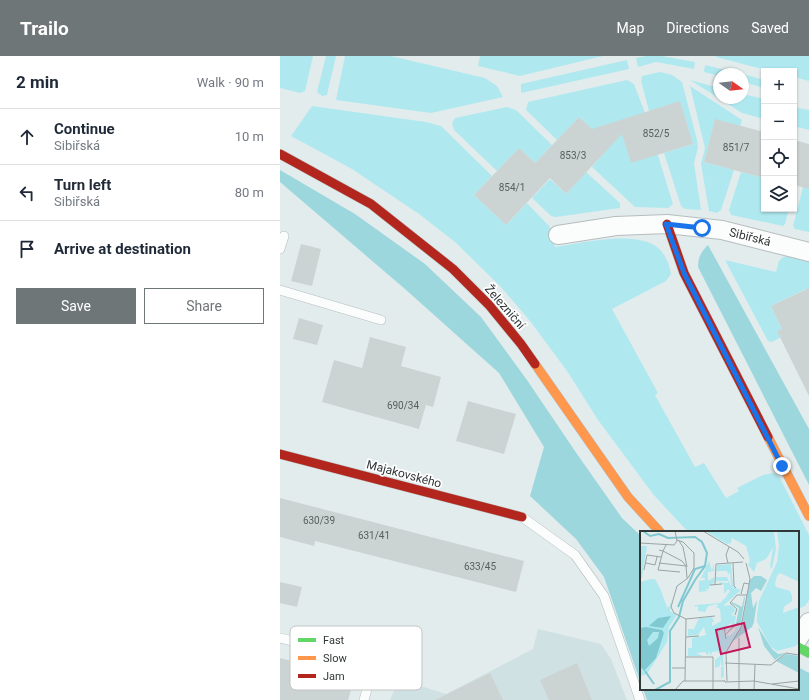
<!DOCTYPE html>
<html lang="en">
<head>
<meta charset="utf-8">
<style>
	body { margin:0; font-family:Roboto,sans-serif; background:#f2f2f3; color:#1f2937 }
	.controls { position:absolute; right:12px; top:12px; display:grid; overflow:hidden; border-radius:0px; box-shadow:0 1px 3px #0004 }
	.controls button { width:36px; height:36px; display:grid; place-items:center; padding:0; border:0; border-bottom:1px solid #e0e1e3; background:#fff; color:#1f2937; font:20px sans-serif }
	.compass { position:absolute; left:433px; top:12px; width:36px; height:36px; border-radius:50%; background:#fff; box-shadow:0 1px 3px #0004; rotate:104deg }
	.stop { position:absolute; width:12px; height:12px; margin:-9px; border:3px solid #1a73e8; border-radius:50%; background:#fff }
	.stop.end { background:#1a73e8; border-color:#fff; box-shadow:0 1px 4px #0008 }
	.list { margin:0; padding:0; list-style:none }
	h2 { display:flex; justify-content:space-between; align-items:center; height:52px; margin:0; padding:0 16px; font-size:17px }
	h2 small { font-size:13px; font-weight:400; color:#747a83 }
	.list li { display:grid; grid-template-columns:26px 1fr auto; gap:12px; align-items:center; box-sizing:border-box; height:56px; padding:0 16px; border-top:1px solid #e0e1e3 }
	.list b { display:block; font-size:15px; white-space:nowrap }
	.list p { margin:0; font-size:13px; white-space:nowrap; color:#747a83 }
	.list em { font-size:13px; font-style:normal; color:#747a83 }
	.actions { display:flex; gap:8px; padding:12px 16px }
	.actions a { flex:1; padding:9px 0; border:1px solid #6f7677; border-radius:0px; text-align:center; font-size:14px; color:#6f7677 }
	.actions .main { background:#6f7677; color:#fff }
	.icon { flex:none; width:22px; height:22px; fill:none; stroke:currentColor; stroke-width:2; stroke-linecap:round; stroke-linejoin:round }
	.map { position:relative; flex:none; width:529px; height:644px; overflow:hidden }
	header { display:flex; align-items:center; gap:24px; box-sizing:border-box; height:56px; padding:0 20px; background:#6f7677; color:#fff }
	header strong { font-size:19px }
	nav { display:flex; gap:22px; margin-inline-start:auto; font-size:14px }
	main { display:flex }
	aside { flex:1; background:#fff }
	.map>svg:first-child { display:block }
	.built { fill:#cfe1e3 }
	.green { fill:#afe9ef }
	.forest { fill:#9cd7dd }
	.building { fill:#ccd3d3 }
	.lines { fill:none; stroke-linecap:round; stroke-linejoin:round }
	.lane-casing { stroke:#b6bdbe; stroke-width:10 }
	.street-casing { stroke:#b6bdbe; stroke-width:20 }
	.fast-casing { stroke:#b6bdbe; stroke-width:10 }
	.slow-casing { stroke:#b6bdbe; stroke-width:10 }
	.jam-casing { stroke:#b6bdbe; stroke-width:10 }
	.lane { stroke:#fbfcfc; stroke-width:9 }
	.street { stroke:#fbfcfc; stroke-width:18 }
	.fast { stroke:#63d668; stroke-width:9 }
	.slow { stroke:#ff974d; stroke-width:9 }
	.jam { stroke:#b3261e; stroke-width:9 }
	.route { stroke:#1a73e8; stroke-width:5 }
	.labels { text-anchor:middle; stroke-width:3.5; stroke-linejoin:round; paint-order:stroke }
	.number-label { font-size:10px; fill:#575e5e }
	.street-label { font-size:12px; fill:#303737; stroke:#fff }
	.inset-river { fill:none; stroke:#80c9d1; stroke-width:2 }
	.inset-road { fill:none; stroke:#9ba4a4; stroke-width:1 }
	.view { fill:#c2185b; fill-opacity:0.15; stroke:#c2185b; stroke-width:2 }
	.inset-edge { fill:none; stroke:#303737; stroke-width:2 }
	.key { fill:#fff; stroke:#c1c3c3; stroke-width:1 }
	.key-label { font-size:11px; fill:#303737 }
</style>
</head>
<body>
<header>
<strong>Trailo</strong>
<nav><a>Map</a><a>Directions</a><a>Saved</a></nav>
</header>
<main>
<aside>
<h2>2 min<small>Walk · 90 m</small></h2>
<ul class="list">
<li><svg class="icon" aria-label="ahead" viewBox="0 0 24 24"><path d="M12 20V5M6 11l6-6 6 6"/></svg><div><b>Continue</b><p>Sibiřská</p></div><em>10 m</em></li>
<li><svg class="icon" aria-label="left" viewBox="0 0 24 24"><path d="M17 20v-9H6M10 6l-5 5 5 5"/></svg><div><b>Turn left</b><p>Sibiřská</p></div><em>80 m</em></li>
<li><svg class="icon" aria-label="arrive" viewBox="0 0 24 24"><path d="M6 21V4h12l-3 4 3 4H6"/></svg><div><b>Arrive at destination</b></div></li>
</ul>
<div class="actions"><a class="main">Save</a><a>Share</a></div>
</aside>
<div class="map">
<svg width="529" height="644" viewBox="0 0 529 644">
	<rect width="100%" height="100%" fill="#e3eced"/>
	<!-- built -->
	<polygon class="built" points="258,573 321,588 331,603 347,644 110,644 119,623 166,638 253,593"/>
	<!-- green -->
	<g class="green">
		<polygon points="0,0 33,0 25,35 20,37 0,32"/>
		<polygon points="46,0 56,0 47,39 42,40 37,36"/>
		<polygon points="65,0 111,0 205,22 217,30 223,41 151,57 56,44"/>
		<polygon points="200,0 323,0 240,20 198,10"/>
		<polygon points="366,0 382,0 415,6 414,13 376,6 358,11 356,2"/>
		<polygon points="436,0 529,0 529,25 514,21 514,15 490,15 436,1"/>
		<polygon points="347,4 349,13 241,37 241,28"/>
		<polygon points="425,9 462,18 439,18 439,20 424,16"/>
		<polygon points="380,16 392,19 402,26 417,84 418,92 414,107 421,154 405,153 401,150 384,97 413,88 400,46 369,55 361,25 362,20"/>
		<polygon points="463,18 484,24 484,32 463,26"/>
		<polygon points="347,24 354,28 365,57 393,148 388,152 355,151 312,111 330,90 299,61 277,84 246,54 248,46"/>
		<polygon points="410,24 439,32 439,42 463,42 463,38 484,43 484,63 462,57"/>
		<polygon points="410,30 462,64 460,70 435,64 424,106 454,114 441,154 437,157 429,155 421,108 425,92"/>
		<path d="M 32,50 L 146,66 L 161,70 L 212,120 L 194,139 L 226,169 L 247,147 L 270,171 L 275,191 C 301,187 355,174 377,191 C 386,198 389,208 391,218 L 386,225 L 332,253 L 378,337 L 375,339 L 415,411 L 424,407 L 446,442 L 459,435 L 457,432 L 483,419 L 494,417 L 500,422 L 529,479 L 529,544 L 525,550 L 518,553 L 518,476 L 408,476 L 373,438 L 318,364 L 287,315 L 250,265 L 220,230 L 175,186 L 139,158 L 72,113 L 11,80 Z"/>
		<polygon points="227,51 236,54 272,89 255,107 239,92 217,115 174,74 172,67 175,62"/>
		<polygon points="514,51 529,54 529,74 514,70"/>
		<polygon points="306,116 340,147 340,152 276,161 271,160 252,142 270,123 286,138"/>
		<polygon points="461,116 484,122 484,153 509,153 505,168 503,170 451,159 449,154"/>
		<polygon points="523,131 529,133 529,176 515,173 513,170"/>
		<polygon points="509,200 529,205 529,238 526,233 491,250 502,273 498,275 501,281 492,286 488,285 445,204 496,216 499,205 503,201"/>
	</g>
	<!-- forest -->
	<g class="forest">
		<polygon points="0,114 75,158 145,208 201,261 247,324 297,398 342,462 361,480 361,628 324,521 296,483 250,440 264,391 219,317 125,233 0,126"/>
		<path d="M 428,189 L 529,373 L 529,429 L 418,211 C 418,201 421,196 428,189 Z"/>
		<polygon points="518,611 529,617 529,644 367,644 363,633 518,633"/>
	</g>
	<!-- building -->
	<g class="building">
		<polygon points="400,45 413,88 351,107 342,78 286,138 270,122 226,169 194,139 239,92 255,107 299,61 312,73"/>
		<polygon points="435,63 484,76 484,122 424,106"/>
		<polygon points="514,84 529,88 529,133 514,129"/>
		<polygon points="21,188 41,193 32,230 11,225"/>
		<polygon points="529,232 529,340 497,275 502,273 491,250"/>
		<polygon points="19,262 43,269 37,289 13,283"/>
		<polygon points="90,281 126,291 121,310 161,321 153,351 146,349 139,373 42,346 54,304 82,312"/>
		<polygon points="188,345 236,358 224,398 176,385"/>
		<polygon points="0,442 244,505 236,536 35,485 34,490 0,481"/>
		<polygon points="0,526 22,531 17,551 0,547"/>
		<polygon points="0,602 75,621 68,644 0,644"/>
		<polygon points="297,607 312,644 269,644 260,624"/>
		<polygon points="210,617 223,644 155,644"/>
	</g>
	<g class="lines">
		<defs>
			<g id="lane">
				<polyline points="0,193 4,180"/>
				<polyline points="0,234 101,264"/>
				<polyline points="242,461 295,499 324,540 360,644"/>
				<polyline points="0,582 84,602 91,619 84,644"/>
			</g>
			<g id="street">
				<polyline points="278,179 336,170 387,168 442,174 529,196"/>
				<polyline points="518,583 529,566"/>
			</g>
			<polyline id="fast" points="518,591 529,597"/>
			<g id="slow">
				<polyline points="255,308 348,441 380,476"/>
				<polyline points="488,381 529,460"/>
			</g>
			<g id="jam">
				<polyline points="0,98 91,148 173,213 209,249 241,288 255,308"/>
				<polyline points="387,168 404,217 488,381"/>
				<polyline points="0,398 242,461"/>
			</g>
		</defs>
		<!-- lane casing -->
		<use href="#lane" class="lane-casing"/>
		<!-- street casing -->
		<use href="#street" class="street-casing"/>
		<!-- fast casing -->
		<use href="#fast" class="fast-casing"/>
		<!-- slow casing -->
		<use href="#slow" class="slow-casing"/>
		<!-- jam casing -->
		<use href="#jam" class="jam-casing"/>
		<!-- lane -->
		<use href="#lane" class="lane"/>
		<!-- street -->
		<use href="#street" class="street"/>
		<!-- fast -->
		<use href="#fast" class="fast"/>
		<!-- slow -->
		<use href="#slow" class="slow"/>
		<!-- jam -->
		<use href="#jam" class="jam"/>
	</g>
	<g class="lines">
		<!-- route -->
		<polyline class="route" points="422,172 386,168 404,217 502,410"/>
	</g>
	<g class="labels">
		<!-- number labels -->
		<g class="number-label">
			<text x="376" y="81">852/5</text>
			<text x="456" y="95">851/7</text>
			<text x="293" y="103">853/3</text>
			<text x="232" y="135">854/1</text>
			<text x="123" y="353">690/34</text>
			<text x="39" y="468">630/39</text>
			<text x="94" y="483">631/41</text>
			<text x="200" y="514">633/45</text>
		</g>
		<!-- street labels -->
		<g class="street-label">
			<text transform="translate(470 181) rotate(14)" y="4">Sibiřská</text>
			<text transform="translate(225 251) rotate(49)" y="4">Železniční</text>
			<text transform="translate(124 418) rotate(15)" y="4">Majakovského</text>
		</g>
	</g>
	<!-- overview -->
	<g transform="translate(360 475)">
		<rect width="159" height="159" fill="#e3eced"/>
		<path d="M 65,0 L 134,0 L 136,18 L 132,38 L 130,35 L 133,17 L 126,28 L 117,32 L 114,41 L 108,34 L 110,30 L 106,15 L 92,7 L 91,12 L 87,13 ZM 137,0 L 159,0 L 159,51 L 140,42 L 137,45 L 135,53 L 136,56 L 150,60 L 152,65 L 152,70 L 144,76 L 143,82 L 159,76 L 159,111 L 156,115 L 137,120 L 131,116 L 117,91 L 117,84 L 119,70 L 137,31 L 139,15 ZM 1,15 L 7,15 L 2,47 L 0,47 ZM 69,30 L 72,40 L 74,32 L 74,40 L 68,41 L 68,50 L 74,46 L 74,52 L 70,54 L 75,55 L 69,55 L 69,58 L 65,58 L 68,60 L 59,61 L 59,50 L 65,49 L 65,47 L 61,47 ZM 91,33 L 93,56 L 101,59 L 83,75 L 91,74 L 96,79 L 91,84 L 96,85 L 95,92 L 92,95 L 91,92 L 88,94 L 86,101 L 83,95 L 86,109 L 87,103 L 89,105 L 95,100 L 95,96 L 100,95 L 85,121 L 83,120 L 84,145 L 81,148 L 81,136 L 83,134 L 81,134 L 80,128 L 80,135 L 75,137 L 75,129 L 81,124 L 78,121 L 81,121 L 80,120 L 72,121 L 71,125 L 69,120 L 68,125 L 65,121 L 56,122 L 63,125 L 48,125 L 48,117 L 52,117 L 52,107 L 66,104 L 64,96 L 58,104 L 48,105 L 48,98 L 54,98 L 59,87 L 72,86 L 74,90 L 73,92 L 72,90 L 72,95 L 81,90 L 80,78 L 74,75 L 78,76 L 77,73 L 68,75 L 65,81 L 58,80 L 58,75 L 55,76 L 55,74 L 80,72 L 85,67 L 90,60 L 88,58 L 84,63 L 84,54 L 78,51 L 88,52 L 89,50 L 91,56 L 90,41 L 87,46 L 89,50 L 76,50 L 76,46 L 87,46 L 88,43 L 87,40 L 76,40 L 77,34 ZM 11,48 L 15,48 L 20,57 L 27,76 L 29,76 L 32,68 L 30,80 L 37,84 L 29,96 L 27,111 L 7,143 L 1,145 L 0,51 Z" fill="#afe9ef"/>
		<path d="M 114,45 L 121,45 L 127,49 L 121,60 L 116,57 L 111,62 L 113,77 L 117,69 L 114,91 L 112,96 L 93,110 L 87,122 L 91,111 L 102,94 L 110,49 ZM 101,65 L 105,66 L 101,91 L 85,102 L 96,92 L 99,77 L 91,72 L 92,71 L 102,76 L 104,66 ZM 118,96 L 132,118 L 138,123 L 145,122 L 135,129 L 124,115 ZM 146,123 L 159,125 L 159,142 L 136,130 Z" fill="#9cd7dd"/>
		<path d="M 31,85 L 23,97 L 9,95 L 18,87 ZM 6,96 L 22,99 L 24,102 L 16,127 L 4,140 L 0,135 L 0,97 ZM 13,101 L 19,101 L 18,107 L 9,115 L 7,109 Z" fill="#80c9d1" fill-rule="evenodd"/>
		<path class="inset-river" d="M 3,0 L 10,5 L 19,3 L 28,7 L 55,6 L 62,11 L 67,22 L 65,35 L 55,49 L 43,70 L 39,86 L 30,100 L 30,151 L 15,159M 38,76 L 55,38 L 65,35M 5,140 L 14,153"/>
		<path class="inset-road" d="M 63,0 L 98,21 L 104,28M 37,9 L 43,11 L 54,22 L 54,37 L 48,47 L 37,55 L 31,76 L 34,82 L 46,88M 39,10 L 43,16 L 47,36M 0,12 L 34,14 L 37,10 L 35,0M 26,14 L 23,20 L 42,30 L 46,35 L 47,47M 19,19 L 23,20 L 18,39 L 40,41M 6,32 L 15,34 L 17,26M 19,32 L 46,35M 88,32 L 86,24 L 89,16M 93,32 L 94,55 L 96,57M 4,39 L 7,24 L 21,26M 75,53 L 76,33 L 103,31M 70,54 L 82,53M 101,63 L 104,52 L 109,53M 95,84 L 97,78 L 90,72 L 97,64 L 107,64M 46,88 L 75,85M 84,96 L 86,108M 85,104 L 98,92 L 102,94M 46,106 L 59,105M 46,126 L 73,126 L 73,159M 85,132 L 131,134 L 146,122 L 159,124M 32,137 L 45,137M 84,149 L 85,151 L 114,150 L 159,158M 45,150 L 46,88M 87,150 L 86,121 L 101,96 L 110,48 L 106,32M 132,153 L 159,150M 35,159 L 43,150 L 84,150M 99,159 L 99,107M 114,159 L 115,134"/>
		<path class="view" d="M 104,92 L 110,116 L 81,123 L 76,99 Z"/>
		<rect width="159" height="159" class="inset-edge"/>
	</g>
	<!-- legend -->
	<rect x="10" y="570" width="132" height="64" rx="6" class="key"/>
	<rect x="18" y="582" width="18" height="4" fill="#63d668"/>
	<rect x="18" y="600" width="18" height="4" fill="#ff974d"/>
	<rect x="18" y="618" width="18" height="4" fill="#b3261e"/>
	<g class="key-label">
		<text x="43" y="588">Fast</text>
		<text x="43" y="606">Slow</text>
		<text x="43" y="624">Jam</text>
	</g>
</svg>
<div class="controls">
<button>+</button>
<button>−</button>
<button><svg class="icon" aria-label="locate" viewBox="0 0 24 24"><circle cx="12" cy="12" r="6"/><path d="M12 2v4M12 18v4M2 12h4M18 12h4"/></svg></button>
<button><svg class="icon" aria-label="layers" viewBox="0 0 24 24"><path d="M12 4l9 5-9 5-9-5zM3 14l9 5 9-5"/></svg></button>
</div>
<svg class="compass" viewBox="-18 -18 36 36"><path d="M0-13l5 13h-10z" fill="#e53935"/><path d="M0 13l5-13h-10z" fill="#747a83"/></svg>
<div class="stop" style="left:422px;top:172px"></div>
<div class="stop end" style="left:502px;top:410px"></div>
</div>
</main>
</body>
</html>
